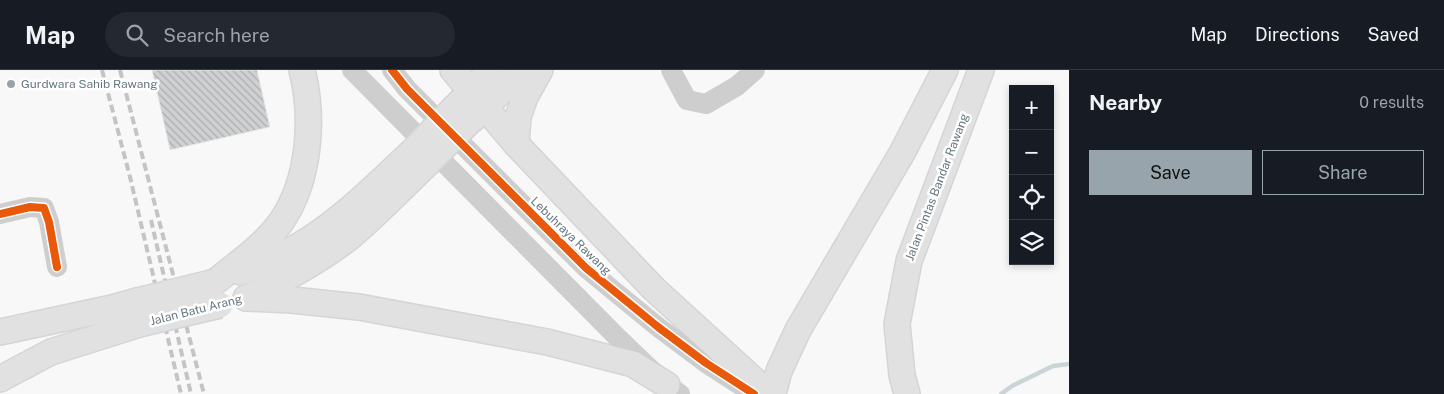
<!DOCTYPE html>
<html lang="en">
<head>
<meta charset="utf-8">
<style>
	body { margin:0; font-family:"Public Sans",sans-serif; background:#242831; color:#f1f3f6 }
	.controls { position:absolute; right:15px; top:15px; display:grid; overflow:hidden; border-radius:0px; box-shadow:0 2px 8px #0003 }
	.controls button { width:45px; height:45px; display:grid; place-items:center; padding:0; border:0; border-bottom:1px solid #363941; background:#171b24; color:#f1f3f6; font:25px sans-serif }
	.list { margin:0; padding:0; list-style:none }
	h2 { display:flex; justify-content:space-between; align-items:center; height:65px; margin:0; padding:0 20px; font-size:21px }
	h2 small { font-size:16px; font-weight:400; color:#9ea1a6 }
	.actions { display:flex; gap:10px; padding:15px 20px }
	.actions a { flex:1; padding:11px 0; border:1px solid #98a4ab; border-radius:0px; text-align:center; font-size:18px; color:#98a4ab }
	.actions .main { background:#98a4ab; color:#111 }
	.icon { flex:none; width:28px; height:28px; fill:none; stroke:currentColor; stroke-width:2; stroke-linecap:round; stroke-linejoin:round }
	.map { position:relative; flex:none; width:1069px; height:324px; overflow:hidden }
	header { display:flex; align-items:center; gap:30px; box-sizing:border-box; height:70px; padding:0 25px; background:#171b24; border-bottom:1px solid #363941 }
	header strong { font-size:24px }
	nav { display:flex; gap:28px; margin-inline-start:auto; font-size:18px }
	.search { width:350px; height:45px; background:#242831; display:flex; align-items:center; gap:12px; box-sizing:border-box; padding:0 18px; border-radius:28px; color:#9ea1a6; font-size:19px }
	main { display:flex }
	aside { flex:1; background:#171b24 }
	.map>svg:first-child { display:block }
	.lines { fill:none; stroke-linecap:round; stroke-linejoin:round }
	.stream { stroke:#cbd5d7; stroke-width:4.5 }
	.building { fill:url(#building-back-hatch); stroke:#e8e8e8 }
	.major-casing { stroke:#d4d5d6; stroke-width:28 }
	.minor { stroke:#cececf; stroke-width:20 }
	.major { stroke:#e1e1e2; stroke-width:25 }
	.rail { stroke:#c2c4c6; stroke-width:4; stroke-dasharray:8 4; stroke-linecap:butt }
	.major-bridge-casing { stroke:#d4d5d6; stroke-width:28; stroke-linecap:butt }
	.major-bridge { stroke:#e1e1e2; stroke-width:25 }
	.cycleway-casing { stroke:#fff; stroke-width:11 }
	.cycleway { stroke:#e8590c; stroke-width:8 }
	.poi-dot { fill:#98a4ab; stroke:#fff; stroke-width:2 }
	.labels { text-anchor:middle; stroke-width:5; stroke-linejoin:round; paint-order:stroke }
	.poi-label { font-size:12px; fill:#657782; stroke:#fff; text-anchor:start }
	.street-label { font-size:12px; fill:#657782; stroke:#fff }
</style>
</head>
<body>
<header>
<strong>Map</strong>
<div class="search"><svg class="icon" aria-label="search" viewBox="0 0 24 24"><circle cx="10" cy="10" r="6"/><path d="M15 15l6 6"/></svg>Search here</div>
<nav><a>Map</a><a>Directions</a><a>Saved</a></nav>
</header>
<main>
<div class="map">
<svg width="1069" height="324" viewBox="0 0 1069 324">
	<defs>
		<pattern id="building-back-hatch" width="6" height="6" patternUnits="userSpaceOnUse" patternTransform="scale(1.25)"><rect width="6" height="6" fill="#ced0d1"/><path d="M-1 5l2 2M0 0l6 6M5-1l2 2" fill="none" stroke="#abaeaf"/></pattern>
	</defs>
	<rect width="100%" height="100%" fill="#f8f8f8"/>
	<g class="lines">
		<!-- stream -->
		<polyline class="stream" points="1001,324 1012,316 1053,296 1069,294"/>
	</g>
	<!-- building -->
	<polygon class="building" points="152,0 257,0 270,57 170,80"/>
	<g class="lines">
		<defs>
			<g id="major">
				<polyline points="453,0 516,74 654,219 769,324"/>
				<polyline points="459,33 491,0"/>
				<polyline points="473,49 523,0"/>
				<polyline points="516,74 518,47 525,27 540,0"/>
				<path d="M 241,202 C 259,194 279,187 297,177 C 341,152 377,114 414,80"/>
				<path d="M 215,212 C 237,194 264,176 281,152 C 310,110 314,48 302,0"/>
				<path d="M 248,227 C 284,210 320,191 351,166 C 378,143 402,118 427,94"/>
				<polyline points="246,228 292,230 359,237 547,272 633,294 667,315"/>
				<polyline points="0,262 112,238 137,231"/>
				<polyline points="0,309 51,282 143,253"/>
				<polyline points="773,324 779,301 798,260 902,83 945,0"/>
				<polyline points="907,324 902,305 897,254 909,191 981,0"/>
			</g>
		</defs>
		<!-- major casing -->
		<use href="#major" class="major-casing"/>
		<!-- minor -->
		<g class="minor">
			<polyline points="352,0 618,268 667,315 680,324"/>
			<polyline points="392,0 407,19 586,198 658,257 706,293 754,324"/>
			<polyline points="671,0 687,30 706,34 737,16 755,0"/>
			<polyline points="0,144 30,137 44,138 49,152 57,197"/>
		</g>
		<!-- major -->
		<use href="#major" class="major"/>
		<!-- rail -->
		<g class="rail">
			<polyline points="102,0 130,107 181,324"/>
			<polyline points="120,0 204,324"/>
			<polyline points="151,150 191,324"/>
		</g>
		<defs>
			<g id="major-bridge">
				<polyline points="414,80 457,35"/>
				<polyline points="427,94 471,50"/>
				<polyline points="137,231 215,212"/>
				<polyline points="143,253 220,235"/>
			</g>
		</defs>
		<!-- major-bridge casing -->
		<use href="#major-bridge" class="major-bridge-casing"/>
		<!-- major-bridge -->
		<use href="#major-bridge" class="major-bridge"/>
		<defs>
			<g id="cycleway">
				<polyline points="392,0 407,19 586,198 658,257 706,293 754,324"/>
				<polyline points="0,144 30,137 44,138 49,152 57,197"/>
			</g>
		</defs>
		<!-- cycleway casing -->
		<use href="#cycleway" class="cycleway-casing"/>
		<!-- cycleway -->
		<use href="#cycleway" class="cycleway"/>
	</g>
	<!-- markers -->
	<circle class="poi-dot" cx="11" cy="14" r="5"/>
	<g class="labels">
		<!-- poi labels -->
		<g class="poi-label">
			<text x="21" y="18">Gurdwara Sahib Rawang</text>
		</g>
		<!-- street labels -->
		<g class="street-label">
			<text transform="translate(937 117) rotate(-69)" y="4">Jalan Pintas Bandar Rawang</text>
			<text transform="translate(571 166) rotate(44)" y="4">Lebuhraya Rawang</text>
			<text transform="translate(196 240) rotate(-14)" y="4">Jalan Batu Arang</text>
		</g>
	</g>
</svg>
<div class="controls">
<button>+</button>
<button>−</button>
<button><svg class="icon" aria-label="locate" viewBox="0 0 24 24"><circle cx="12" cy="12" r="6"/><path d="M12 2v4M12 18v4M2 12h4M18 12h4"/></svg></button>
<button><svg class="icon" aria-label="layers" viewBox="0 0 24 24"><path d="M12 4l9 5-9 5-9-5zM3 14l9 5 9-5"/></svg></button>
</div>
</div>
<aside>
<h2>Nearby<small>0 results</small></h2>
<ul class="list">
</ul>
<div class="actions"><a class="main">Save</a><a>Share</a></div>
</aside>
</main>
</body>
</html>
